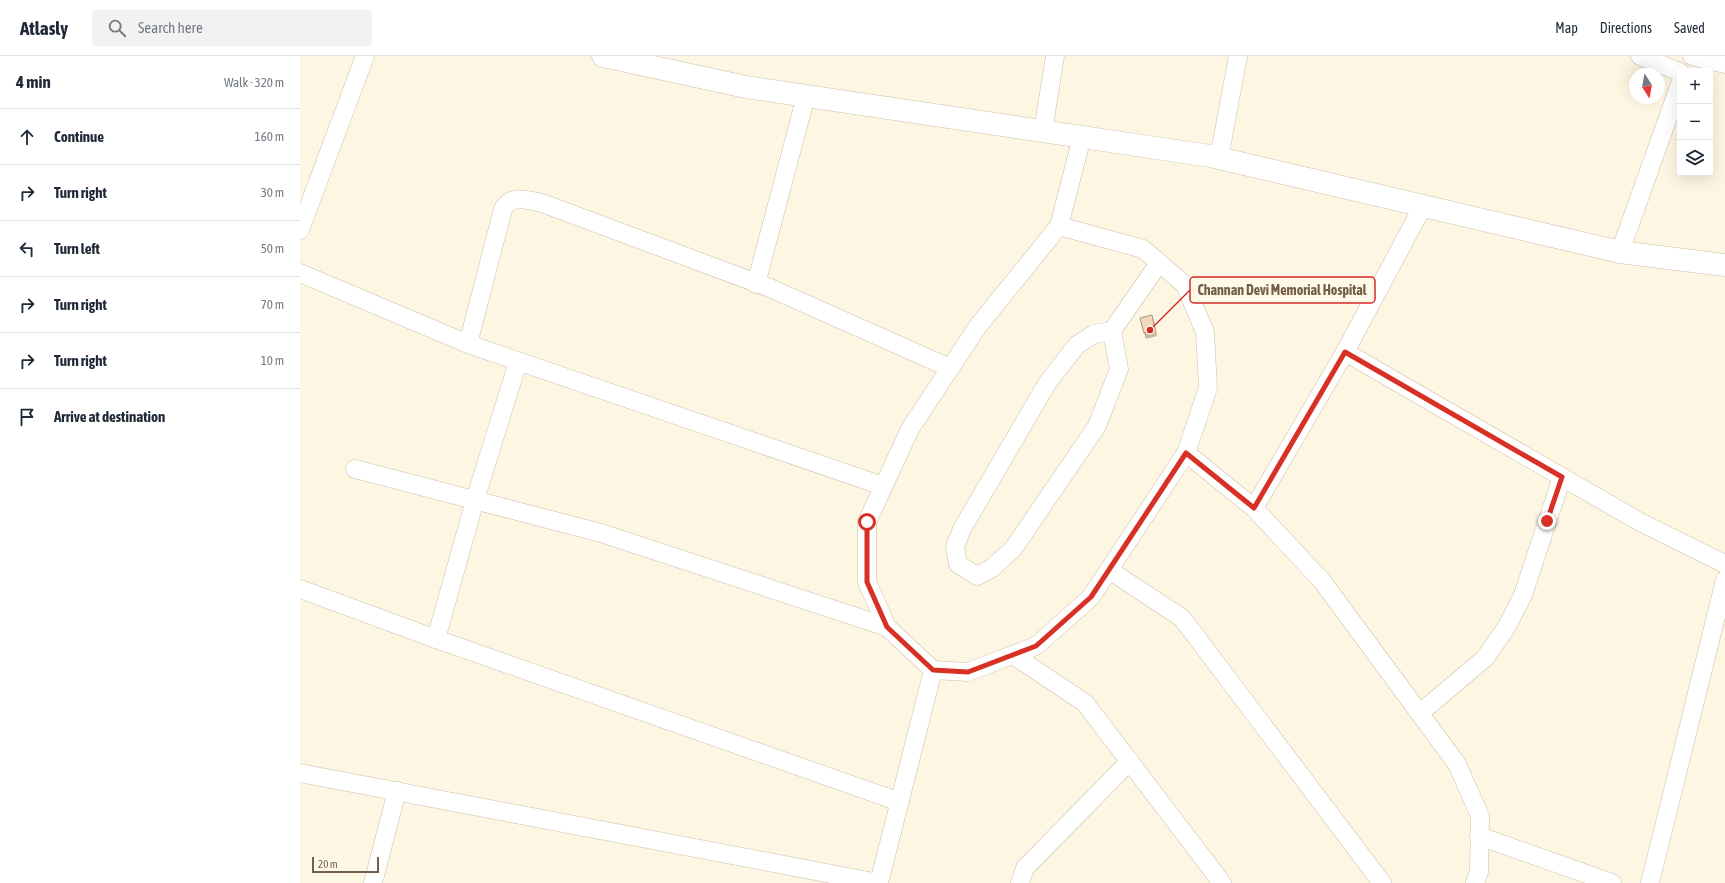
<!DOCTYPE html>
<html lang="en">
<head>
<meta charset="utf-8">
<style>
	body { margin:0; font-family:"Asap Condensed",sans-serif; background:#f2f2f3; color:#1f2937 }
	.controls { position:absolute; right:12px; top:12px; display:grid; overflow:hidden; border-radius:4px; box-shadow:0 4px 16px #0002 }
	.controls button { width:36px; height:36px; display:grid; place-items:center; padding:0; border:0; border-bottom:1px solid #e0e1e3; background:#fff; color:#1f2937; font:20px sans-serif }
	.compass { position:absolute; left:1329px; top:12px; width:36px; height:36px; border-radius:50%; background:#fff; box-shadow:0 4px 16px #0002; rotate:169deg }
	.scale { position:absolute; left:12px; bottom:10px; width:67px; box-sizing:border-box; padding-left:4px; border:2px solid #745e48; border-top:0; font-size:11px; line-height:14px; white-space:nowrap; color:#745e48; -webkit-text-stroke:3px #fff9e8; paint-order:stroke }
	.stop { position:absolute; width:12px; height:12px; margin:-9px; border:3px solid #d93025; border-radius:50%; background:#fff }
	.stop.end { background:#d93025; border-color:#fff; box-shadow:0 1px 4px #0008 }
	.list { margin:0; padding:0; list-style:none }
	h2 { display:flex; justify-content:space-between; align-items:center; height:52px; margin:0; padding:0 16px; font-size:17px }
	h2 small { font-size:13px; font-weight:400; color:#747a83 }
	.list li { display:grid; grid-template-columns:26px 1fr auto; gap:12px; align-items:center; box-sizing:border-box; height:56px; padding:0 16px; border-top:1px solid #e0e1e3 }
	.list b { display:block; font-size:15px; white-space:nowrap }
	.list em { font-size:13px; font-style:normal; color:#747a83 }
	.icon { flex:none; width:22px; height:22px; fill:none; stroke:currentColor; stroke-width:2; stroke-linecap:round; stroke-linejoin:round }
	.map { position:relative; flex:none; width:1425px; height:827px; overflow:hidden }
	header { display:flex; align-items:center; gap:24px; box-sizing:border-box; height:56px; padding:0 20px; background:#fff; border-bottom:1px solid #e0e1e3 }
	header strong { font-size:19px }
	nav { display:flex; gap:22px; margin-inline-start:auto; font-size:14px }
	.search { width:280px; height:36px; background:#f2f2f3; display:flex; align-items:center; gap:10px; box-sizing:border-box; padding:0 14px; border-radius:4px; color:#747a83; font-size:15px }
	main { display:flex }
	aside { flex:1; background:#fff }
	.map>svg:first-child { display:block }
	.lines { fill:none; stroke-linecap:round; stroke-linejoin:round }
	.minor-casing { stroke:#cebea9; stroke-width:19 }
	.tertiary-casing { stroke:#cebea9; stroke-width:23 }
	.minor { stroke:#fff; stroke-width:18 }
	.tertiary { stroke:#fff; stroke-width:22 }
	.wall { fill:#d0b99f }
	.shaded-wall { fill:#a99682 }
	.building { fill:#f2d7b9; stroke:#a99682 }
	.route { stroke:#d93025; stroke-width:5 }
	.leader { fill:none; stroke:#d62828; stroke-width:1.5 }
	.callout-dot { fill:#d62828; stroke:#fff9e8; stroke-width:1.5 }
	.callout { fill:#fff9e8; stroke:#d62828; stroke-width:1.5 }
	.callout-label { font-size:14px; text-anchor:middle; font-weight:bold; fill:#745e48 }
</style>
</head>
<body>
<header>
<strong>Atlasly</strong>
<div class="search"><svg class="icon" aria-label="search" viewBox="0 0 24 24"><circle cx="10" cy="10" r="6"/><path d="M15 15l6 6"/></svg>Search here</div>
<nav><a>Map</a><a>Directions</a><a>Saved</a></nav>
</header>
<main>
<aside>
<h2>4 min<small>Walk · 320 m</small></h2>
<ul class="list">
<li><svg class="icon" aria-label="ahead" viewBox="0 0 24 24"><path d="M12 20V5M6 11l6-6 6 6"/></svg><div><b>Continue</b></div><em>160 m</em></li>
<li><svg class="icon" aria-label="right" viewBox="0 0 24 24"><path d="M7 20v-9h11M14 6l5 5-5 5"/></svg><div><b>Turn right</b></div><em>30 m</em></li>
<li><svg class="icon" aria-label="left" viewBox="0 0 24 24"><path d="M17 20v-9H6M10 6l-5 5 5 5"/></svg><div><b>Turn left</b></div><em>50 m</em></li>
<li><svg class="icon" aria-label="right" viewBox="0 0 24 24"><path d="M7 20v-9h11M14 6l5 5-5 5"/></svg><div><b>Turn right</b></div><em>70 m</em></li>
<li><svg class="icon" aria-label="right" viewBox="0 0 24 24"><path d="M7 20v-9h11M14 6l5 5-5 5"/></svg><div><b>Turn right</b></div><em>10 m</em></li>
<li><svg class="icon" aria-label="arrive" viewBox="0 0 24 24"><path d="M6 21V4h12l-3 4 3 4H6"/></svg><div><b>Arrive at destination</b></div></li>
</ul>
</aside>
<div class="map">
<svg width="1425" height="827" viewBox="0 0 1425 827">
	<rect width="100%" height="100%" fill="#fcf6e2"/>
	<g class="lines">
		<defs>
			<g id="minor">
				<polyline points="1340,0 1380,16"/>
				<polyline points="1392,0 1425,8"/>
				<polyline points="743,75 755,0"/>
				<polyline points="919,102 938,0"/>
				<polyline points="759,170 843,193 885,229 905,276 908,332 886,397 791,541 736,590 668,616 633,614 587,571 567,526 567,466 610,373 678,270 759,170 782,81"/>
				<polyline points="0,174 65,0"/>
				<polyline points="1320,196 1380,28"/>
				<polyline points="0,217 168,288 583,430"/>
				<polyline points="456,228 506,40"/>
				<polyline points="812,275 794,278 777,289 748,326 662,473 655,491 658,508 677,520 692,512 713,493 797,370 819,313 812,275 859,207"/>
				<path d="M 168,288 L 203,153 C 212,138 227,144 242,147 L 470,232 L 650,312"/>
				<polyline points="1045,296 1340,466 1425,508"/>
				<polyline points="886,397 954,452 1022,525 1157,708 1180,760 1179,816 1175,827"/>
				<polyline points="55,413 301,477 587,571"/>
				<polyline points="954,452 1045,296 1123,150"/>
				<polyline points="809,514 882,562 1082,827"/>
				<polyline points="0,533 136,583 600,746"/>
				<polyline points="136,583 175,444 218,306"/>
				<polyline points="713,599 785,647 922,827"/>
				<polyline points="1120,657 1185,602 1206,572 1223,539 1262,421"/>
				<polyline points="0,717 579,827"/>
				<polyline points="1179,780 1312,827"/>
				<polyline points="73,827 97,735"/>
				<polyline points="579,827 633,614"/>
				<polyline points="720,827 725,812 830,705"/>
				<polyline points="1350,827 1425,524"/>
			</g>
			<polyline id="tertiary" points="303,0 446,31 910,100 1320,196 1425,209"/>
		</defs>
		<!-- minor casing -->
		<use href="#minor" class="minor-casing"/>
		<!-- tertiary casing -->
		<use href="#tertiary" class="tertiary-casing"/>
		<!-- minor -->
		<use href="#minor" class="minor"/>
		<!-- tertiary -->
		<use href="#tertiary" class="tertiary"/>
	</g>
	<!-- wall -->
	<polygon class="wall" points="854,265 857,280 846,283 844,277"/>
	<!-- shaded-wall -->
	<polygon class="shaded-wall" points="852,259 854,265 857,280 855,274"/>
	<!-- building -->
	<polygon class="building" points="852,259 855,274 844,277 840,262"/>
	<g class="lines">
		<!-- route -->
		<polyline class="route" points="567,466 567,526 587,571 633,614 668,616 736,590 791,541 886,397 954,452 1045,296 1262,421 1247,465"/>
	</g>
	<!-- callouts -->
	<path class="leader" d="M850 274L890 234"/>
	<circle class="callout-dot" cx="850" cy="274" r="4"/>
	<rect class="callout" x="890" y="221" width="185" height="26" rx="4"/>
	<g class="callout-label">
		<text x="982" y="239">Channan Devi Memorial Hospital</text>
	</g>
</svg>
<div class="controls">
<button>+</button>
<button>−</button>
<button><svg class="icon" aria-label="layers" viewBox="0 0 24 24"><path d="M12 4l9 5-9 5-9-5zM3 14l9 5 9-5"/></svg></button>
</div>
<svg class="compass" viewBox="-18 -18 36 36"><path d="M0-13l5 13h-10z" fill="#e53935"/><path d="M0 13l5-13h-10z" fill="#747a83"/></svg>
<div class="scale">20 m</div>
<div class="stop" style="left:567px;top:466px"></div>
<div class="stop end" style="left:1247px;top:465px"></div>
</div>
</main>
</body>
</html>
